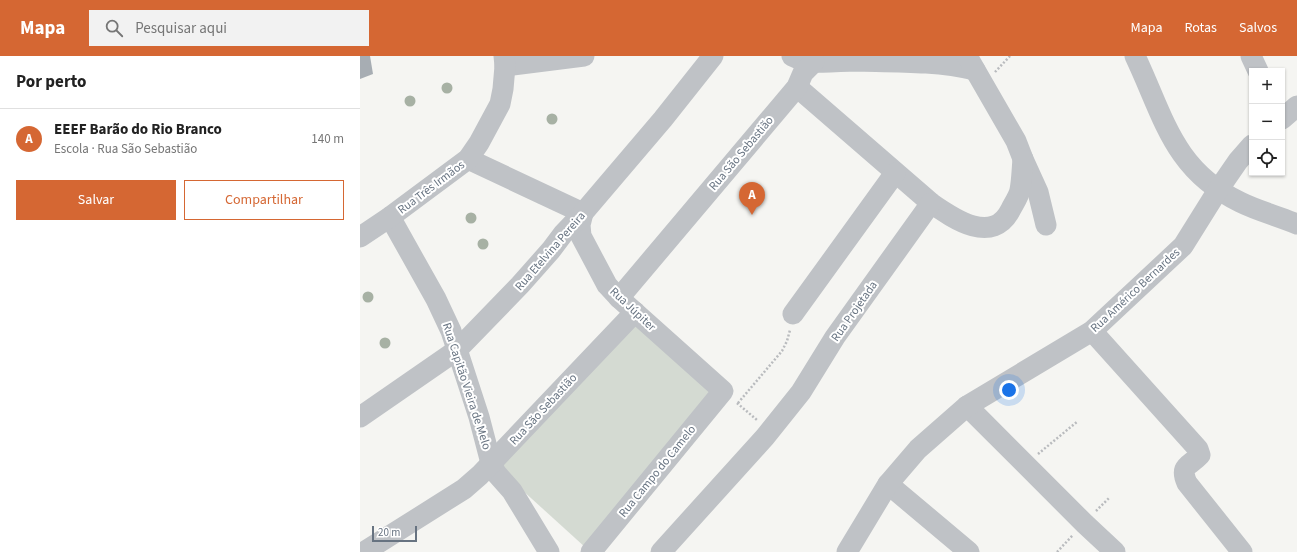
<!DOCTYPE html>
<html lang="pt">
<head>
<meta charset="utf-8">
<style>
	body { margin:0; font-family:"Source Sans 3",sans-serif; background:#f2f2f2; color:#222 }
	.controls { position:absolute; right:12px; top:12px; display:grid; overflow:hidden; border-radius:0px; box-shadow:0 1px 3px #0004 }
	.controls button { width:36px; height:36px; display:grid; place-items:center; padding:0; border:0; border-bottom:1px solid #e0e0e0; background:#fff; color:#222; font:20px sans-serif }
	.scale { position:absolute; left:12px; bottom:10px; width:45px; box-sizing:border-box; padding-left:4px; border:2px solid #677381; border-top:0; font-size:11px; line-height:14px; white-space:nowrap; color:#677381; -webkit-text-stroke:3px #fff; paint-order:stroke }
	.you { position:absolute; left:649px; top:334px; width:14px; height:14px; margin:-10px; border:3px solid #fff; border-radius:50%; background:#1a73e8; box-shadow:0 0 0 6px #1a73e833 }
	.badge { display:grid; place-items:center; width:26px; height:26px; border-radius:50%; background:#d56733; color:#fff; font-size:13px; font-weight:700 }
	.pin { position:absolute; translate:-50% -33px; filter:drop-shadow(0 1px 2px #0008) }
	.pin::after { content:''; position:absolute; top:21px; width:14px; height:12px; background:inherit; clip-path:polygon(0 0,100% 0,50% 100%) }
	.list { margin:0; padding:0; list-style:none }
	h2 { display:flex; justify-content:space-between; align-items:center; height:52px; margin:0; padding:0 16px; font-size:17px }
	h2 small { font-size:13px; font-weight:400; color:#767676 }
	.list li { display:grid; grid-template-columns:26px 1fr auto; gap:12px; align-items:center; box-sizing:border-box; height:60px; padding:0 16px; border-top:1px solid #e0e0e0 }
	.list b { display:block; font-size:15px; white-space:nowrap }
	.list p { margin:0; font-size:13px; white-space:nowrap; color:#767676 }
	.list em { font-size:13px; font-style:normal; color:#767676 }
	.actions { display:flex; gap:8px; padding:12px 16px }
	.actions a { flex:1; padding:9px 0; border:1px solid #d56733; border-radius:0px; text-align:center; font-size:14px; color:#d56733 }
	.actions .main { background:#d56733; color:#fff }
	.icon { flex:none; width:22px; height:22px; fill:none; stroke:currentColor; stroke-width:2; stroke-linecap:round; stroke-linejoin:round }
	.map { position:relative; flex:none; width:937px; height:496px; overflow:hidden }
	header { display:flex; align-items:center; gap:24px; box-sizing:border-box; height:56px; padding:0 20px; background:#d56733; color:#fff }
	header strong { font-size:19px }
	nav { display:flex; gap:22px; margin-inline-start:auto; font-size:14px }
	.search { width:280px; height:36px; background:#f2f2f2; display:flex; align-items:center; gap:10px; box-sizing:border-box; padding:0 14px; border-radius:0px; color:#767676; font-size:15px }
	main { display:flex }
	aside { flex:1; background:#fff }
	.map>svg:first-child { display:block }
	.green { fill:#d4dad2 }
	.building { fill:#a7adb3 }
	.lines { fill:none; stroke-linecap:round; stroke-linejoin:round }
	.path { stroke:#b9bbbe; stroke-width:2.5; stroke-dasharray:2 2; stroke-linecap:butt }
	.minor { stroke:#bfc2c6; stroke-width:21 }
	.tree { fill:#a7b1a4 }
	.labels { text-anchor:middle; stroke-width:4; stroke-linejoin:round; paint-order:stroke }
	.street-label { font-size:12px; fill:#677381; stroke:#fff }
</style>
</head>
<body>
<header>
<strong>Mapa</strong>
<div class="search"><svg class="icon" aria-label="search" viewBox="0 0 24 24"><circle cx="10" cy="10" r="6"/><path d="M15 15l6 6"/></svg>Pesquisar aqui</div>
<nav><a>Mapa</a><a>Rotas</a><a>Salvos</a></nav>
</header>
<main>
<aside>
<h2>Por perto<small></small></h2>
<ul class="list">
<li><span class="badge">A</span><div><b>EEEF Barão do Rio Branco</b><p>Escola · Rua São Sebastião</p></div><em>140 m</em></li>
</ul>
<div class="actions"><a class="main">Salvar</a><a>Compartilhar</a></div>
</aside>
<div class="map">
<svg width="937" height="496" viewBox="0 0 937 496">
	<rect width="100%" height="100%" fill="#f5f5f2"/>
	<!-- green -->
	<polygon class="green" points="273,263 353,334 226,492 139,413"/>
	<!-- building -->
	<polygon class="building" points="0,0 10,0 13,18 0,23"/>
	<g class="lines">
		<!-- path -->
		<g class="path">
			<polyline points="635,16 650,0"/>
			<polyline points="377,347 397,364"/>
			<polyline points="378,347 422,295 427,285 430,274"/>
			<polyline points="678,398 718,365"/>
			<polyline points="736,455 749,442"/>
			<polyline points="697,496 713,479"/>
		</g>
		<!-- minor -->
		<g class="minor">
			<path d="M 432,0 C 451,10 475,5 496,5 C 535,6 577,5 615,14"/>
			<polyline points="607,0 656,85 663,103 678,136 686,169"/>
			<path d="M 775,0 C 804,61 813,114 880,146 C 898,155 918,160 937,168"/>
			<polyline points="891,0 898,15"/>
			<polyline points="145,10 224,0"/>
			<path d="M 437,31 L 571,147 C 594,163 633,190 651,153 C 654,147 659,140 660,134 C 662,124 662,113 663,103"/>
			<polyline points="922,63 937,50"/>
			<polyline points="108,103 223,157 220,169 221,180 247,229 259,242 363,335 231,496"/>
			<polyline points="30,161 76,243 91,275 119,361 131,407 136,417 152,435 189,496"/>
			<polyline points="0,181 30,161 108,103 119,87 140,48 143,33 145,10 144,0"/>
			<polyline points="259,242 437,31 443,17 454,6"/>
			<polyline points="433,258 535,117"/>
			<path d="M 732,275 L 838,393 L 840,399 C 830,410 819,409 827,427 L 882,496"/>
			<polyline points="607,350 725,468 755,496"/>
			<polyline points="0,361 97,294 160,229 191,194 203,178 223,157 303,63 353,0"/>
			<polyline points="528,428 609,496"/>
			<polyline points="4,496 104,433 120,419 275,256"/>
			<polyline points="301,496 405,381 441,336 475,281 571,147"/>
			<polyline points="487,496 528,428 558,393 607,350 732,275 823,190 858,134 878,105 892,89"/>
		</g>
	</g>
	<!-- trees -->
	<g class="tree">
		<circle cx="87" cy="32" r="5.5"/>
		<circle cx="50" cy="45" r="5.5"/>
		<circle cx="192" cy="63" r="5.5"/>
		<circle cx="111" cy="162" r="5.5"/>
		<circle cx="123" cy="188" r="5.5"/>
		<circle cx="8" cy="241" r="5.5"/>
		<circle cx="25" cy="287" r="5.5"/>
	</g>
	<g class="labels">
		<!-- street labels -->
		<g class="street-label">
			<text transform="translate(381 97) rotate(-50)" y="4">Rua São Sebastião</text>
			<text transform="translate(71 131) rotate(-37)" y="4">Rua Três Irmãos</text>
			<text transform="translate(190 195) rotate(-49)" y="4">Rua Etelvina Pereira</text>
			<text transform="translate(775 234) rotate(-43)" y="4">Rua Américo Bernardes</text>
			<text transform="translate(273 253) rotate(43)" y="4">Rua Júpiter</text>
			<text transform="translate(494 255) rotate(-55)" y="4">Rua Projetada</text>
			<text transform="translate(107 330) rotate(72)" y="4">Rua Capitão Vieira de Melo</text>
			<text transform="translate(183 353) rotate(-47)" y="4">Rua São Sebastião</text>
			<text transform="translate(297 415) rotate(-51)" y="4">Rua Campo do Camelo</text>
		</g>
	</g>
</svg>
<div class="controls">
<button>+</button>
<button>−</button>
<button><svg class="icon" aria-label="locate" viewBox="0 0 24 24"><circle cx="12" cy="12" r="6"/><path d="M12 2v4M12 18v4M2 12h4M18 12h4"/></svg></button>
</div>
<div class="scale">20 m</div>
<div class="you"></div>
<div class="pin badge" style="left:392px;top:159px">A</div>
</div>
</main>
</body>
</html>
